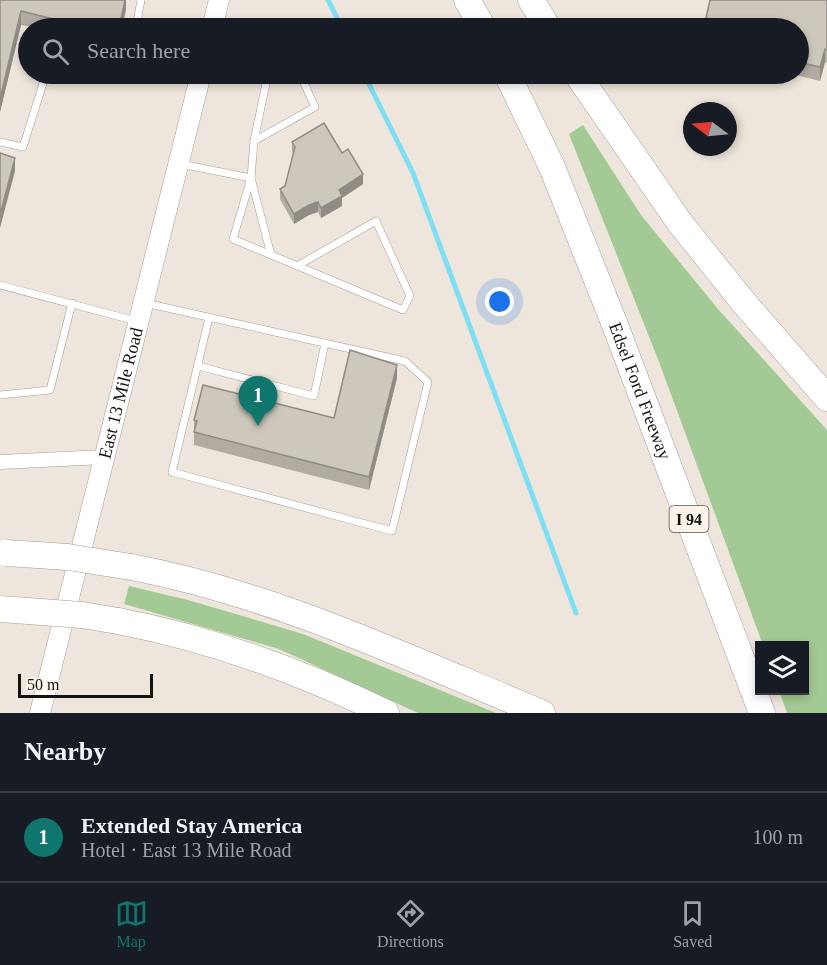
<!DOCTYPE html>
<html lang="en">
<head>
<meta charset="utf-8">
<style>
	body { margin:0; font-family:Georgia,serif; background:#20242c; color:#f1f3f6 }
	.controls { position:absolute; right:18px; bottom:18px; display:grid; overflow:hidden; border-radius:0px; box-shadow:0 3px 9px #0003 }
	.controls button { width:54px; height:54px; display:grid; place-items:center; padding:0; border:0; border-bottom:2px solid #363941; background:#171b24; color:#f1f3f6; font:30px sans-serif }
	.compass { position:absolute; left:683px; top:102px; width:54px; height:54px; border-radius:50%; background:#171b24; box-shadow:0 3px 9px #0003; rotate:286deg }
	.scale { position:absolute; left:18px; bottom:15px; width:135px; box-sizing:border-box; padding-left:6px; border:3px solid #15130f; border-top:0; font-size:16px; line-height:21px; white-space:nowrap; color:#15130f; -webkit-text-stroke:4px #fbf3e9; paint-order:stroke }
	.you { position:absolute; left:500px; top:302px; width:21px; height:21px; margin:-15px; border:4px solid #fff; border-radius:50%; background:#1a73e8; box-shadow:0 0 0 9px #1a73e833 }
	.badge { display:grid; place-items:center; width:39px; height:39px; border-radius:50%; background:#0f766e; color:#fff; font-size:20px; font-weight:700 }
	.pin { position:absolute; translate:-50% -50px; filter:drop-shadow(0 2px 3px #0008) }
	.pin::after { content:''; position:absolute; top:32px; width:21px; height:18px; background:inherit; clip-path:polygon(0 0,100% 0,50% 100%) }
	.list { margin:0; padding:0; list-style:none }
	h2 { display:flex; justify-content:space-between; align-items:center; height:78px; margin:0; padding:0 24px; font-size:26px }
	h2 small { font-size:20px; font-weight:400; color:#9ea1a6 }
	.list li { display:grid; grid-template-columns:39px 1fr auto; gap:18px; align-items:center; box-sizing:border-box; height:90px; padding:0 24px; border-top:2px solid #363941 }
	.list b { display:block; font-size:22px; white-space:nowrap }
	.list p { margin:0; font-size:20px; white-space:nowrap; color:#9ea1a6 }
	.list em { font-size:20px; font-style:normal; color:#9ea1a6 }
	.icon { flex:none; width:33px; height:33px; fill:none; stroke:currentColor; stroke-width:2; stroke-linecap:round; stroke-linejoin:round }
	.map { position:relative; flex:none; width:827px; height:713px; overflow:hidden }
	.search { position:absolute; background:#171b24; box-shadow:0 3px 9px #0003; left:18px; right:18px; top:18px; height:66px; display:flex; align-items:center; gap:15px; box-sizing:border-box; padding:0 21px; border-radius:33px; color:#9ea1a6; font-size:22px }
	.sheet { height:168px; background:#171b24 }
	nav { display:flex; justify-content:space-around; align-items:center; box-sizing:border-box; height:84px; border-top:2px solid #363941; background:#171b24; font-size:16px; color:#9ea1a6 }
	nav a { display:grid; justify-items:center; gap:3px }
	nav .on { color:#0f766e }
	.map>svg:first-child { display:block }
	.green { fill:#a3ca94 }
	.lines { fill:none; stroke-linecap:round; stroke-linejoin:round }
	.stream { stroke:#7ddef4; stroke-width:5 }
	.service-casing { stroke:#a59d94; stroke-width:8 }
	.minor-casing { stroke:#a59d94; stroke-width:15 }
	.secondary-casing { stroke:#a59d94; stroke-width:21 }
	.motorway-casing { stroke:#a59d94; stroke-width:27 }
	.service { stroke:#fff; stroke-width:7 }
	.minor { stroke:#fff; stroke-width:14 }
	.secondary { stroke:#fff; stroke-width:20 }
	.motorway { stroke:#fff; stroke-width:26 }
	.motorway-bridge-casing { stroke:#a59d94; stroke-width:27; stroke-linecap:butt }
	.motorway-bridge { stroke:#fff; stroke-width:26 }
	.wall { fill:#b1aba2 }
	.shaded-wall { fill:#908b84 }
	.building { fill:#cec7bc; stroke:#908b84; stroke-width:1.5 }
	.labels { text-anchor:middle; stroke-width:4.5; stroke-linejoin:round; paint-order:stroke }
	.shield { fill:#fbf3e9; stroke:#5a5650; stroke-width:1.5 }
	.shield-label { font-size:16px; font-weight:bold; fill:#15130f }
	.street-label { font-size:18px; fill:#15130f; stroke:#fbf3e9 }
</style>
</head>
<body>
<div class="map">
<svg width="827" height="713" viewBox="0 0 827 713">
	<rect width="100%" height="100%" fill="#eee6dc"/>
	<!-- green -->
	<g class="green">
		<polygon points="583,125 641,215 718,309 827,430 827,713 787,713 779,691 804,690 804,646 763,645 661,367 569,134"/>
		<polygon points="129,586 188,600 303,634 496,713 418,713 279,649 124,604"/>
	</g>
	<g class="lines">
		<!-- stream -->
		<g class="stream">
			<polyline points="328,0 342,28"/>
			<polyline points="364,74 413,173 576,613"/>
		</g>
		<defs>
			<g id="service">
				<polyline points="136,28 141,0"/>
				<polyline points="93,74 121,80 123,74"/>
				<polyline points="268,74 254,141 251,178 271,255"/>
				<polyline points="254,141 315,107 300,74"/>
				<polyline points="0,142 23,147 46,74"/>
				<polyline points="181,164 251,178 233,239 403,310 410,296 376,221 297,266"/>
				<polyline points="0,285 136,321"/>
				<polyline points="145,303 405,361 428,382 392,531 172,472 209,318"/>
				<polyline points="198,366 314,396 325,343"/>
				<polyline points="0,395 50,390 72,303"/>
			</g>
			<polyline id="minor" points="0,462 104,457"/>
			<g id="secondary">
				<polyline points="212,28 219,0"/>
				<path id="s1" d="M 40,713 L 201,74"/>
			</g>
			<g id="motorway">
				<polyline points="467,0 483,28"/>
				<polyline points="531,0 548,28"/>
				<path id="s2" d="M 507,74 L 552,167 L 615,325 L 762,713"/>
				<polyline points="577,74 680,223 745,304 827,398"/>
				<path d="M 131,567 C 274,594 408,658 542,713"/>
				<path d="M 118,621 C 212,639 300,671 386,713"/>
			</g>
		</defs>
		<!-- service casing -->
		<use href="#service" class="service-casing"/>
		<!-- minor casing -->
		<use href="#minor" class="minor-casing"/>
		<!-- secondary casing -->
		<use href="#secondary" class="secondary-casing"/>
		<!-- motorway casing -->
		<use href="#motorway" class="motorway-casing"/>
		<!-- service -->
		<use href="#service" class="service"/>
		<!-- minor -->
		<use href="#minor" class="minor"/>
		<!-- secondary -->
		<use href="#secondary" class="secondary"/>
		<!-- motorway -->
		<use href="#motorway" class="motorway"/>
		<defs>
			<g id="motorway-bridge">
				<polyline points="6,553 68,557 131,567"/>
				<polyline points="0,609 82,615 118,621"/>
			</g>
		</defs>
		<!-- motorway-bridge casing -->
		<use href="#motorway-bridge" class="motorway-bridge-casing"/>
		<!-- motorway-bridge -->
		<use href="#motorway-bridge" class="motorway-bridge"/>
	</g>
	<!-- wall -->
	<g class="wall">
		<polygon points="0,0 126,0 126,9 122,28 38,28 21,25 0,112"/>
		<polygon points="827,0 827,63 825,62 820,81 792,74 798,74 798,28 706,28 706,18"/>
		<polygon points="292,142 363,184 342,198 342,206 321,218 318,212 309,215 294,224 280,199 280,189 285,186 294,154 292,152"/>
		<polygon points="397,378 369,490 194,445 194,420 334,418"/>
	</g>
	<!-- shaded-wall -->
	<g class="shaded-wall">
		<polygon points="125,0 126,0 126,9 122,28 119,28"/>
		<polygon points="21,11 21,25 0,112 0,99"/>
		<polygon points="825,49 825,62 820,81 820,67"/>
		<polygon points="15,158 15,171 0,228 0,215"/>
		<polygon points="363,174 363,184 342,198 342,206 321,218 321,208 339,190"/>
		<polygon points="318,202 318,212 309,215 294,224 294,214 309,205"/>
		<polygon points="397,365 397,378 369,490 369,477"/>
	</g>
	<!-- building -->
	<g class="building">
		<polygon points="0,0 125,0 119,28 83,19 81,26 21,11 0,99"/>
		<polygon points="710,0 827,0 827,50 825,49 820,67 798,62 798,28 744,28 706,18"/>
		<polygon points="324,123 342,153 348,149 363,174 339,190 342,196 321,208 318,202 309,205 294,214 280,189 285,186 295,147 292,142"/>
		<polygon points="0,153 15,158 0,215"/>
		<polygon points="350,350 397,365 369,477 194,432 197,421 194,420 203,385 334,418"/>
	</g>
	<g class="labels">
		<!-- shield labels -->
		<rect class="shield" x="669.5" y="506" width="39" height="26" rx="4.5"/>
		<g class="shield-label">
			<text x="689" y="525">I 94</text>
		</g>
		<!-- street labels -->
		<g class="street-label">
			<text dy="6" stroke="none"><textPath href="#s2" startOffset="344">Edsel Ford Freeway</textPath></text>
			<text dy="6" stroke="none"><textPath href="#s1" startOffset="330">East 13 Mile Road</textPath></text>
		</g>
	</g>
</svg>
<div class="controls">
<button><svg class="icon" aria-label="layers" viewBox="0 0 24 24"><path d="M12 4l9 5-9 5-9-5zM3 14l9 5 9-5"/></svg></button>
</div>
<svg class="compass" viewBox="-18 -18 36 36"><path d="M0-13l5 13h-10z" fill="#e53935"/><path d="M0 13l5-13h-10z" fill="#9ea1a6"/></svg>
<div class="scale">50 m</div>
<div class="you"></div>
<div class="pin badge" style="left:258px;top:426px">1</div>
<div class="search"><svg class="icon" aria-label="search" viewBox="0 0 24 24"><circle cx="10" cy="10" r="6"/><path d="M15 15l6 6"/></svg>Search here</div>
</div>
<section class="sheet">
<h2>Nearby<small></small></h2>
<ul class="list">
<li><span class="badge">1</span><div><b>Extended Stay America</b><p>Hotel · East 13 Mile Road</p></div><em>100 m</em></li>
</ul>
</section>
<nav>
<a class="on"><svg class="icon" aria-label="map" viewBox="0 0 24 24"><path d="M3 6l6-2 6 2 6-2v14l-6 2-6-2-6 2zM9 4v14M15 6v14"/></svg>Map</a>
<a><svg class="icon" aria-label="directions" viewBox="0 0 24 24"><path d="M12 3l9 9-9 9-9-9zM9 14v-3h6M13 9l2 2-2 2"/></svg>Directions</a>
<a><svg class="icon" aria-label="saved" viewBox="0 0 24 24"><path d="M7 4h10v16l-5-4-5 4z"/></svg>Saved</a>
</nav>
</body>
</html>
